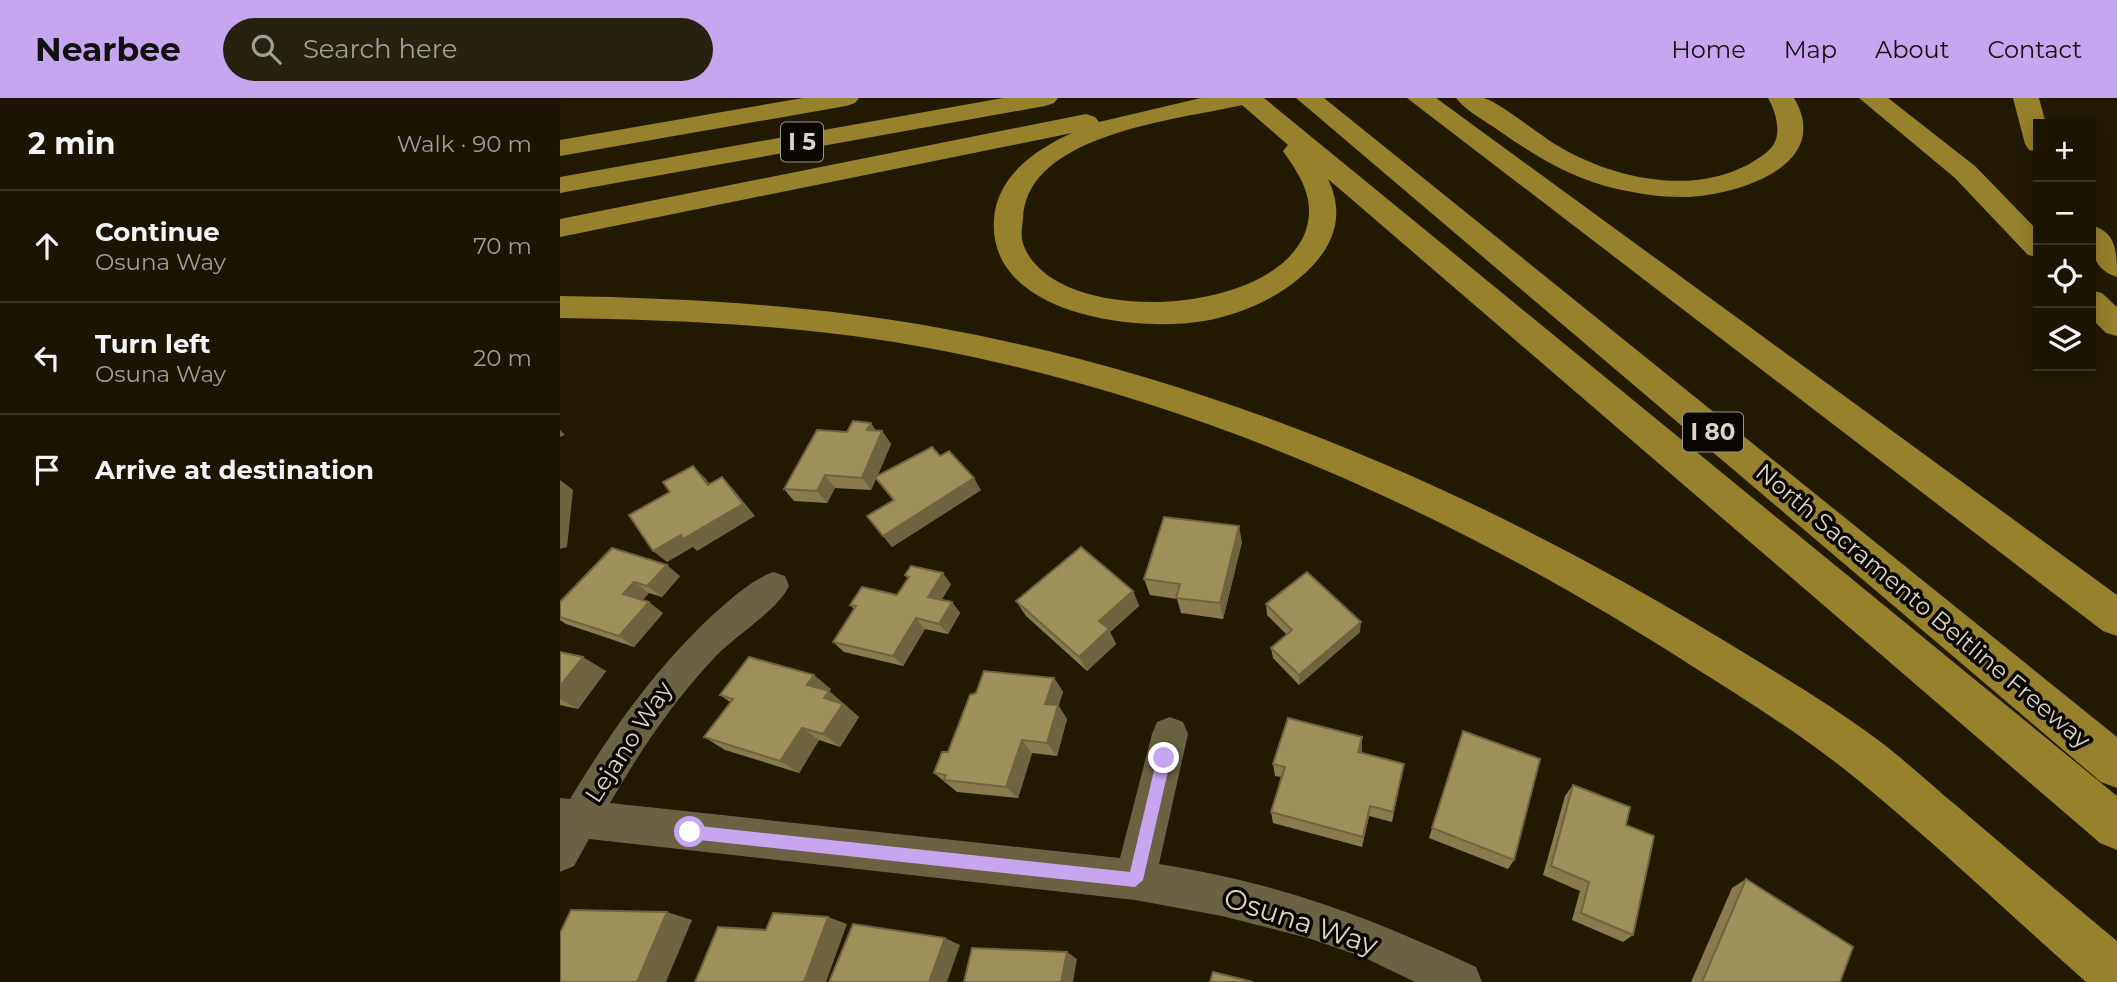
<!DOCTYPE html>
<html lang="en">
<head>
<meta charset="utf-8">
<style>
	body { margin:0; font-family:Montserrat,sans-serif; background:#27210f; color:#f1f3f6 }
	.controls { position:absolute; right:21px; top:21px; display:grid; overflow:hidden; border-radius:0px; box-shadow:0 4px 18px #0003 }
	.controls button { width:63px; height:63px; display:grid; place-items:center; padding:0; border:0; border-bottom:2px solid #383322; background:#1a1400; color:#f1f3f6; font:35px sans-serif }
	.stop { position:absolute; width:21px; height:21px; margin:-16px; border:5px solid #c7a6f0; border-radius:50%; background:#fff }
	.stop.end { background:#c7a6f0; border-color:#fff; box-shadow:0 2px 7px #0008 }
	.list { margin:0; padding:0; list-style:none }
	h2 { display:flex; justify-content:space-between; align-items:center; height:91px; margin:0; padding:0 28px; font-size:30px }
	h2 small { font-size:23px; font-weight:400; color:#9f9e99 }
	.list li { display:grid; grid-template-columns:46px 1fr auto; gap:21px; align-items:center; box-sizing:border-box; height:112px; padding:0 28px; border-top:2px solid #383322 }
	.list b { display:block; font-size:26px; white-space:nowrap }
	.list p { margin:0; font-size:23px; white-space:nowrap; color:#9f9e99 }
	.list em { font-size:23px; font-style:normal; color:#9f9e99 }
	.icon { flex:none; width:38px; height:38px; fill:none; stroke:currentColor; stroke-width:2; stroke-linecap:round; stroke-linejoin:round }
	.map { position:relative; flex:none; width:1557px; height:884px; overflow:hidden }
	header { display:flex; align-items:center; gap:42px; box-sizing:border-box; height:98px; padding:0 35px; background:#c7a6f0; color:#111 }
	header strong { font-size:33px }
	nav { display:flex; gap:38px; margin-inline-start:auto; font-size:24px }
	.search { width:490px; height:63px; background:#27210f; display:flex; align-items:center; gap:18px; box-sizing:border-box; padding:0 24px; border-radius:38px; color:#9f9e99; font-size:26px }
	main { display:flex }
	aside { flex:1; background:#1a1400 }
	.map>svg:first-child { display:block }
	.lines { fill:none; stroke-linecap:round; stroke-linejoin:round }
	.minor { fill:#6b6243; fill-rule:evenodd }
	.motorway { fill:#97812c; fill-rule:evenodd }
	.wall { fill:#887b4e }
	.shaded-wall { fill:#6f6440 }
	.building { fill:#9e8f5b; stroke:#6f6440; stroke-width:2 }
	.route { fill:#c7a6f0 }
	.labels { text-anchor:middle; stroke-width:7; stroke-linejoin:round; paint-order:stroke }
	.shield { fill:#090600; stroke:#9b9889; stroke-width:2 }
	.shield-label { font-size:23px; font-weight:bold; fill:#dad6c4 }
	.street-label { font-size:24px; fill:#dad6c4; stroke:#090600 }
	.near-street-label { font-size:28px; fill:#dad6c4; stroke:#090600 }
</style>
</head>
<body>
<header>
<strong>Nearbee</strong>
<div class="search"><svg class="icon" aria-label="search" viewBox="0 0 24 24"><circle cx="10" cy="10" r="6"/><path d="M15 15l6 6"/></svg>Search here</div>
<nav><a>Home</a><a>Map</a><a>About</a><a>Contact</a></nav>
</header>
<main>
<aside>
<h2>2 min<small>Walk · 90 m</small></h2>
<ul class="list">
<li><svg class="icon" aria-label="ahead" viewBox="0 0 24 24"><path d="M12 20V5M6 11l6-6 6 6"/></svg><div><b>Continue</b><p>Osuna Way</p></div><em>70 m</em></li>
<li><svg class="icon" aria-label="left" viewBox="0 0 24 24"><path d="M17 20v-9H6M10 6l-5 5 5 5"/></svg><div><b>Turn left</b><p>Osuna Way</p></div><em>20 m</em></li>
<li><svg class="icon" aria-label="arrive" viewBox="0 0 24 24"><path d="M6 21V4h12l-3 4 3 4H6"/></svg><div><b>Arrive at destination</b></div></li>
</ul>
</aside>
<div class="map">
<svg width="1557" height="884" viewBox="0 0 1557 884">
	<rect width="100%" height="100%" fill="#221a00"/>
	<g class="lines">
		<!-- minor -->
		<path class="minor" d="M 213,474 L 225,478 L 229,488 C 218,512 176,537 156,558 C 114,602 80,653 50,705 L 560,760 L 592,636 L 597,624 L 610,619 L 623,624 L 628,636 L 599,766 C 719,785 807,818 916,869 L 922,884 L 855,884 L 803,859 L 748,840 L 662,818 L 575,802 L 29,741 L 14,768 L 0,774 L 0,700 L 10,701 C 52,632 96,569 156,514 C 173,499 192,482 213,474 Z"/>
		<!-- motorway -->
		<g class="motorway">
			<polygon points="243,0 299,0 295,5 286,8 0,58 0,42"/>
			<polygon points="443,0 498,0 494,5 485,8 0,95 0,79"/>
			<path d="M 641,0 L 704,0 L 1557,698 L 1557,752 L 1540,745 L 768,81 C 780,106 779,129 765,152 C 739,191 689,215 644,223 C 574,235 427,216 434,121 C 437,78 476,51 512,35 L 0,139 L 0,121 L 526,16 L 535,19 L 539,24 ZM 682,7 L 728,47 L 723,53 C 736,72 750,91 749,115 C 745,220 487,236 462,142 C 461,136 462,128 463,121 C 466,35 619,22 682,7 Z"/>
			<polygon points="736,0 764,0 1557,639 1557,690 1541,684"/>
			<polygon points="847,0 876,0 1557,497 1557,538 1543,533"/>
			<path d="M 896,0 C 905,0 915,0 923,0 C 937,2 983,40 1000,49 C 1059,84 1149,101 1207,54 C 1224,41 1217,16 1208,0 L 1234,0 C 1270,61 1195,90 1147,97 C 1117,102 1086,97 1057,91 C 1012,81 975,58 938,32 C 925,23 906,13 896,0 Z"/>
			<polygon points="1299,0 1328,0 1415,68 1478,133 1478,159 1468,157 1395,80"/>
			<polygon points="1453,0 1479,0 1486,26 1478,26 1478,54 1469,52 1465,46"/>
			<path d="M 1531,127 C 1557,134 1557,155 1557,179 C 1532,172 1530,149 1531,127 Z"/>
			<polygon points="1531,192 1542,195 1557,209 1557,238 1546,235 1531,220"/>
			<path d="M 0,198 C 127,200 254,207 380,230 C 655,280 920,394 1158,539 C 1212,572 1267,604 1318,642 C 1346,663 1371,687 1398,709 C 1451,754 1504,799 1557,843 L 1557,884 L 1526,884 C 1447,814 1370,740 1288,674 C 1239,635 1184,601 1132,568 C 904,421 651,306 384,253 C 258,228 129,222 0,220 Z"/>
		</g>
	</g>
	<!-- wall -->
	<g class="wall">
		<polygon points="316,333 322,333 331,346 317,379 380,358 421,392 332,449 307,418 333,402 316,380 311,392 275,390 267,405 234,403 224,391 287,334"/>
		<polygon points="682,444 663,521 621,515 617,501 590,497 584,481"/>
		<polygon points="52,450 120,478 102,499 89,495 82,502 103,515 74,549 6,526 0,522 0,504"/>
		<polygon points="345,477 391,486 381,502 392,504 400,515 388,536 365,531 343,568 284,554 273,544 294,511 290,507 337,497 348,481"/>
		<polygon points="573,493 579,508 550,534 556,546 527,573 466,518 456,503"/>
		<polygon points="706,506 800,534 739,587 713,560 711,550 727,537 707,517"/>
		<polygon points="0,554 46,573 18,611 0,607"/>
		<polygon points="494,580 503,594 498,607 507,621 497,658 472,655 458,700 397,694 374,675"/>
		<polygon points="271,591 269,593 299,619 280,649 259,642 239,675 165,652 144,639 170,604 160,597"/>
		<polygon points="903,633 954,762 948,771 869,740"/>
		<polygon points="802,651 801,655 844,666 832,724 809,718 802,749 713,725 711,714 721,679 715,678 713,666"/>
		<polygon points="1013,687 1066,727 1073,837 1063,844 1012,822 1020,793 983,777 1005,698"/>
		<polygon points="1186,781 1280,884 1131,884 1172,790"/>
	</g>
	<!-- shaded-wall -->
	<g class="shaded-wall">
		<polygon points="311,325 319,337 307,332"/>
		<polygon points="0,332 5,337 0,339"/>
		<polygon points="322,333 331,346 311,392 302,380"/>
		<polygon points="133,368 145,380 160,399 148,387"/>
		<polygon points="265,377 275,390 267,405 257,393"/>
		<polygon points="162,379 174,392 195,418 137,453 133,449 107,464 93,453"/>
		<polygon points="414,380 421,392 332,449 323,438"/>
		<polygon points="0,382 13,392 7,449 0,451"/>
		<polygon points="679,428 682,444 663,521 660,505"/>
		<polygon points="107,467 120,478 102,499 87,488"/>
		<polygon points="383,475 391,486 377,510 368,499"/>
		<polygon points="74,484 89,495 78,507 63,496"/>
		<polygon points="573,493 579,508 550,534 556,546 527,573 519,559 539,523"/>
		<polygon points="89,504 103,515 74,549 59,538"/>
		<polygon points="392,504 400,515 388,536 379,526"/>
		<polygon points="356,520 365,531 343,568 333,558"/>
		<polygon points="801,524 800,534 739,587 739,577"/>
		<polygon points="23,559 46,573 18,611 0,601 0,588"/>
		<polygon points="254,577 271,591 269,593 299,619 280,649 263,636 247,587"/>
		<polygon points="494,580 503,594 495,619 485,606"/>
		<polygon points="498,607 507,621 497,658 487,645"/>
		<polygon points="242,630 259,642 239,675 220,663"/>
		<polygon points="802,639 802,651 797,666 798,654"/>
		<polygon points="462,642 472,655 458,700 446,689"/>
		<polygon points="810,708 809,718 802,749 803,739"/>
		<polygon points="107,814 132,822 106,884 77,884"/>
		<polygon points="268,819 287,826 266,884 244,884"/>
		<polygon points="385,840 400,847 387,884 369,884"/>
		<polygon points="507,854 517,861 513,884 501,884"/>
	</g>
	<!-- building -->
	<g class="building">
		<polygon points="293,323 311,325 307,332 322,333 302,380 265,377 257,393 224,391 257,332 287,334"/>
		<polygon points="372,349 380,358 389,353 414,380 323,438 307,418 334,402 315,379"/>
		<polygon points="133,368 148,387 162,379 183,406 123,441 121,437 93,453 69,417 110,394 103,384"/>
		<polygon points="604,419 679,428 660,505 616,500 620,486 584,481"/>
		<polygon points="521,449 573,493 539,523 549,531 519,559 456,503"/>
		<polygon points="52,450 107,467 87,488 74,484 63,496 89,504 59,538 0,519 0,504"/>
		<polygon points="351,468 383,475 368,499 392,504 379,526 356,520 333,558 273,544 296,508 290,507 302,489 337,497 349,479 345,477"/>
		<polygon points="747,474 801,524 739,577 711,550 732,532 706,506"/>
		<polygon points="0,554 23,559 0,588"/>
		<polygon points="189,559 254,577 247,587 269,593 264,600 283,606 263,636 242,630 220,663 144,639 173,601 160,597"/>
		<polygon points="424,573 494,580 485,606 498,607 487,645 462,642 446,689 384,682 386,677 374,675 382,654 388,654 410,597 416,595"/>
		<polygon points="728,620 802,639 798,654 844,666 833,714 810,708 803,739 711,714 725,669 713,666"/>
		<polygon points="903,633 980,661 954,762 872,730"/>
		<polygon points="1013,687 1070,709 1066,727 1094,738 1073,837 1021,815 1029,784 991,768"/>
		<polygon points="1186,781 1293,849 1280,884 1142,884"/>
		<polygon points="11,812 107,814 77,884 0,884 0,835"/>
		<polygon points="213,815 268,819 244,884 135,884 158,829 206,832"/>
		<polygon points="293,826 385,840 369,884 269,884"/>
		<polygon points="412,850 507,854 501,884 404,884"/>
		<polygon points="653,874 693,884 650,884"/>
	</g>
	<!-- route -->
	<polygon class="route" points="604,653 611,660 583,782 575,789 130,741 123,734 130,727 570,774 597,660"/>
	<g class="labels">
		<!-- shield labels -->
		<g class="shield">
			<rect x="221" y="24.5" width="42" height="39" rx="5"/>
			<rect x="1123" y="314.5" width="60" height="39" rx="5"/>
		</g>
		<g class="shield-label">
			<text x="242" y="52">I 5</text>
			<text x="1153" y="342">I 80</text>
		</g>
		<!-- street labels -->
		<g class="street-label">
			<text transform="translate(1363 508) rotate(40)" y="8">North Sacramento Beltline Freeway</text>
			<text transform="translate(69 644) rotate(-57)" y="8">Lejano Way</text>
		</g>
		<!-- near-street labels -->
		<g class="near-street-label">
			<text transform="translate(741 823) rotate(18)" y="10">Osuna Way</text>
		</g>
	</g>
</svg>
<div class="controls">
<button>+</button>
<button>−</button>
<button><svg class="icon" aria-label="locate" viewBox="0 0 24 24"><circle cx="12" cy="12" r="6"/><path d="M12 2v4M12 18v4M2 12h4M18 12h4"/></svg></button>
<button><svg class="icon" aria-label="layers" viewBox="0 0 24 24"><path d="M12 4l9 5-9 5-9-5zM3 14l9 5 9-5"/></svg></button>
</div>
<div class="stop" style="left:130px;top:734px"></div>
<div class="stop end" style="left:604px;top:660px"></div>
</div>
</main>
</body>
</html>
